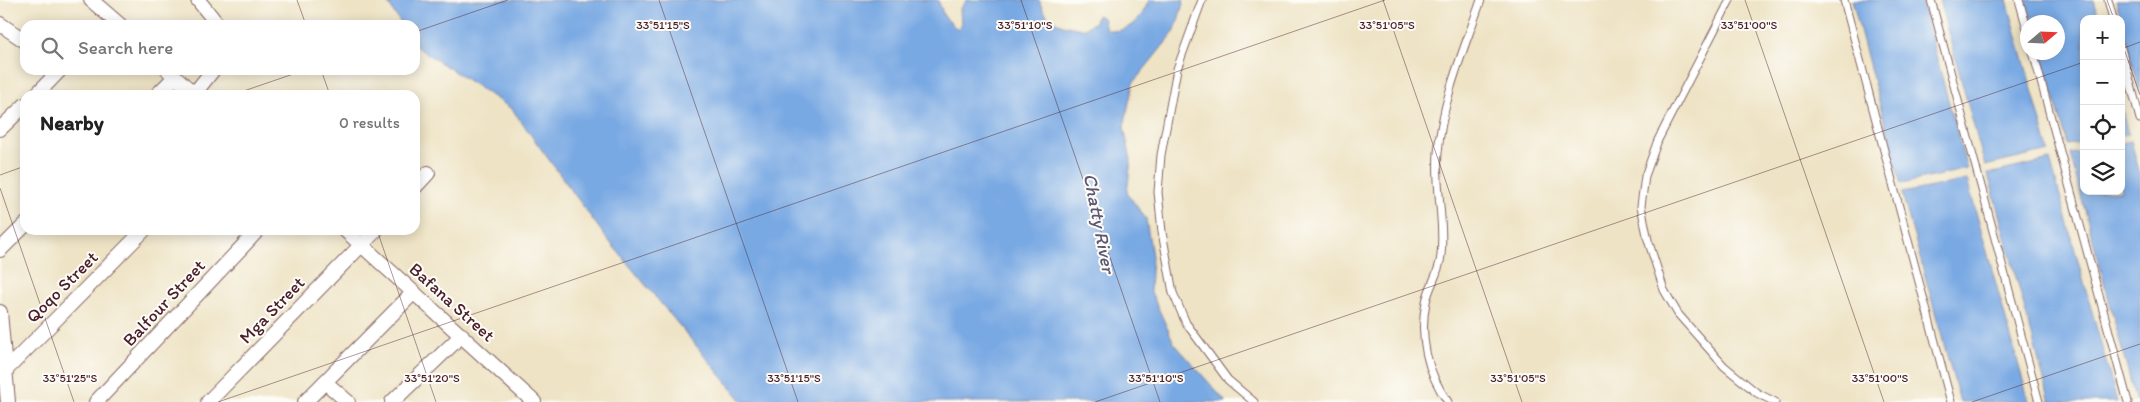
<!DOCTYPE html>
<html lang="en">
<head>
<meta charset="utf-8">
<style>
	body { margin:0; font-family:Itim,sans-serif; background:#f6f6f6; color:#222 }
	.controls { position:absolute; right:15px; top:15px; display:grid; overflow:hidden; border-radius:10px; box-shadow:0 2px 12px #0003 }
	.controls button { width:45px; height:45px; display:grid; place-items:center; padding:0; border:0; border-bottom:1px solid #e0e0e0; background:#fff; color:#222; font:25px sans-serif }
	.compass { position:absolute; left:2020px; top:15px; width:45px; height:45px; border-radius:50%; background:#fff; box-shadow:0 2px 12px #0003; rotate:71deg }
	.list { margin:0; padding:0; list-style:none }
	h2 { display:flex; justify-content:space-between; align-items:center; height:65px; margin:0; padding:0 20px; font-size:21px }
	h2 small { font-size:16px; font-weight:400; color:#767676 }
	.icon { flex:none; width:28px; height:28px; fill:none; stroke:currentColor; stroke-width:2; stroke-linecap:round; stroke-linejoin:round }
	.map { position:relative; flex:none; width:2140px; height:402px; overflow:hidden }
	.search { position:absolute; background:#fff; box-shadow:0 2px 12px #0003; left:20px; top:20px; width:400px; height:55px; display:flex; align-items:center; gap:12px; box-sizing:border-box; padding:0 18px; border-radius:15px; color:#767676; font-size:19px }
	.panel { position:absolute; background:#fff; box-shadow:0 2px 12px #0003; left:20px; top:90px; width:400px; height:145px; border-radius:15px }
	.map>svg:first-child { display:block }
	.water { fill:#79a9e3; stroke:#626487 }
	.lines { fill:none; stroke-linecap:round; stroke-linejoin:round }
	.lane-casing { stroke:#836461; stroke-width:9 }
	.street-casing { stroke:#836461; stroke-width:16 }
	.lane { stroke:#fff; stroke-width:7 }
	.street { stroke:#fff; stroke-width:14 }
	.ticks { fill:none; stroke:#4a1f2b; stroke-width:1; stroke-opacity:0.45 }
	.labels { text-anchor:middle; stroke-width:4; stroke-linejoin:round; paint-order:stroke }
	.street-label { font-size:18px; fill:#4a1f2b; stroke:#fdfcf7 }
	.water-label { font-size:19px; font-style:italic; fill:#5d5675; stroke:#fdfcf7 }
	.ticks-label { font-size:12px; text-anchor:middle; fill:#4a1f2b; stroke:#fdfcf7; stroke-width:4; stroke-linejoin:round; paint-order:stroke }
</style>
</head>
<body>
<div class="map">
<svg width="2140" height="402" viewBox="0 0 2140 402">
	<rect width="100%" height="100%" fill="#fdfcf7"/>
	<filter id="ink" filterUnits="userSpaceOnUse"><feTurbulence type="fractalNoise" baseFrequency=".02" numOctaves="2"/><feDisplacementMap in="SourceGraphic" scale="10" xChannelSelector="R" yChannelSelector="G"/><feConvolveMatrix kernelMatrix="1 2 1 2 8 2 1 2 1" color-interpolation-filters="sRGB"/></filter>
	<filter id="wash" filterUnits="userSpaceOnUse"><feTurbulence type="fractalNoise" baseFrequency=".0096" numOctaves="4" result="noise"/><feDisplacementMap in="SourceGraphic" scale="20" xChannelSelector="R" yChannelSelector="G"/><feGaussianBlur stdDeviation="1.12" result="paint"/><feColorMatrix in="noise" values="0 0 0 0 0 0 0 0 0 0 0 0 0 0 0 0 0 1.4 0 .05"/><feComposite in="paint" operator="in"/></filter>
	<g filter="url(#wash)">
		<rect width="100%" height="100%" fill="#eee3c5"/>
		<!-- water -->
		<g class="water">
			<path d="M 386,0 L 938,0 L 944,16 L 958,30 L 961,25 L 960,8 L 967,0 L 1039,0 C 1047,24 1061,25 1083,29 L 1095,22 L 1097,15 L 1103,18 L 1106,29 C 1126,36 1142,19 1149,0 L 1184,0 L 1175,31 L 1133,83 L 1124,127 L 1131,160 L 1127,193 L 1146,219 L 1152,256 L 1150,290 L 1174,343 L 1226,402 L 743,402 L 604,235 L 512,109 L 415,46 L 415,25 L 402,25 Z"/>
			<polygon points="1852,0 1921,0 1967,169 1901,184"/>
			<polygon points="1939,0 2007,0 2049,151 1985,166"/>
			<polygon points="2026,0 2094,0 2099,19 2084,19 2084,142 2068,145 2041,53 2058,52 2058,22 2032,22"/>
			<polygon points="2116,0 2140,0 2140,93"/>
			<polygon points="2121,106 2128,134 2121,135"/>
			<polygon points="2131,141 2140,174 2140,402 2136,402 2070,154 2084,151 2084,191 2121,191 2121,143"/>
			<polygon points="2050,160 2117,402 2050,402 1988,174"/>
			<polygon points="1967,180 2029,402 1960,402 1902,193"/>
		</g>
	</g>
	<g filter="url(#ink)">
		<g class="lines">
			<defs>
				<g id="lane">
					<polyline points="1202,0 1177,69 1161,155 1158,192 1162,232 1173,293 1186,323 1228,380 1254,402"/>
					<polyline points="1730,0 1658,140 1645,176 1641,206 1648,240 1664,290 1678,314 1724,366 1757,393 1775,402"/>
					<polyline points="1844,0 1951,402"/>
					<polyline points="1931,0 2039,402"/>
					<polyline points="2019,0 2028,32"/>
					<polyline points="2108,0 2113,19"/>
					<polyline points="2121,48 2140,119"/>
					<polyline points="2033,52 2128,402"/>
					<path d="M 1448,402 C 1427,373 1419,337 1426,302 C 1429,286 1440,272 1441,255 C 1445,221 1435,187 1438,153 C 1442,99 1464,50 1481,0"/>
				</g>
				<g id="street">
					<polyline points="91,0 120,25"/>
					<polyline points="198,0 218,25"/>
					<polyline points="0,24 25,41"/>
					<polyline points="168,70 195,95"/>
					<polyline points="194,94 213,70"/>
					<polyline points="36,95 60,70"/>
					<polyline points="157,95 175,77"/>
					<polyline points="0,129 25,105"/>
					<polyline points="415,187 428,173"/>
					<polyline points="345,230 534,402"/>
					<polyline points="0,250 25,225"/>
					<polyline points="0,312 8,402"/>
					<polyline points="5,371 144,230"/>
					<polyline points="325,382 348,402"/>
					<polyline points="96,402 258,230"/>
					<polyline points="208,402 376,230"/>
					<polyline points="305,402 414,292"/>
					<polyline points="392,402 462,335"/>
				</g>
			</defs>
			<!-- lane casing -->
			<use href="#lane" class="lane-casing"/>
			<!-- street casing -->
			<use href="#street" class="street-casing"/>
			<!-- lane -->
			<use href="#lane" class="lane"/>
			<!-- street -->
			<use href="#street" class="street"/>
		</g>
	</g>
	<!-- ticks -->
	<path class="ticks" d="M 297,0 L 306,25M 659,0 L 798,402M 1021,0 L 1160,402M 1383,0 L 1522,402M 1745,0 L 1884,402M 2107,0 L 2114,19M 415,32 L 508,0M 2121,40 L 2140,95M 2121,49 L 2140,42M 321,70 L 330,95M 232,95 L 305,70M 0,175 L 25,166M 0,188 L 74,402M 377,230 L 436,402M 218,402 L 1385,0M 1095,402 L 2084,62M 1972,402 L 2140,344"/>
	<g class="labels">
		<!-- street labels -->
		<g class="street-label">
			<text transform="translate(62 287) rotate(-45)" y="6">Qoqo Street</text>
			<text transform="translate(452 302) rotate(42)" y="6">Bafana Street</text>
			<text transform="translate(164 303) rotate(-47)" y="6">Balfour Street</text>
			<text transform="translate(272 310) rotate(-46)" y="6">Mga Street</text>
		</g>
		<!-- water labels -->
		<g class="water-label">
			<text transform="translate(1100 223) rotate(79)" y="7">Chatty River</text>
		</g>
	</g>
	<g class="ticks-label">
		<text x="1749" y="29">33°51'00"S</text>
		<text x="663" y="29">33°51'15"S</text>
		<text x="1025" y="29">33°51'10"S</text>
		<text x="1387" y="29">33°51'05"S</text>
		<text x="70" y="382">33°51'25"S</text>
		<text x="432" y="382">33°51'20"S</text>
		<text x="794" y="382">33°51'15"S</text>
		<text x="1156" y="382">33°51'10"S</text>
		<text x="1518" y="382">33°51'05"S</text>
		<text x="1880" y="382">33°51'00"S</text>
	</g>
</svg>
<div class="controls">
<button>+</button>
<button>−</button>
<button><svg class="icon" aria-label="locate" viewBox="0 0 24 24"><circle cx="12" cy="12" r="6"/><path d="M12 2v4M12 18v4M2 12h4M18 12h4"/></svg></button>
<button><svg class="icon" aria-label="layers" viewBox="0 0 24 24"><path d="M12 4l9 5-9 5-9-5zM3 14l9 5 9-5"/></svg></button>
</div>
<svg class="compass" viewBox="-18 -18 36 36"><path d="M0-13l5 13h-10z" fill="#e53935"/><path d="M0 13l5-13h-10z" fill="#767676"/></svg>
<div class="search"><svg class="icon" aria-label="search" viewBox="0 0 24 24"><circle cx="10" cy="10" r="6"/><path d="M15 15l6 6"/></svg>Search here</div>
<section class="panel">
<h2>Nearby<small>0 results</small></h2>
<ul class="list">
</ul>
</section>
</div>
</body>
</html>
